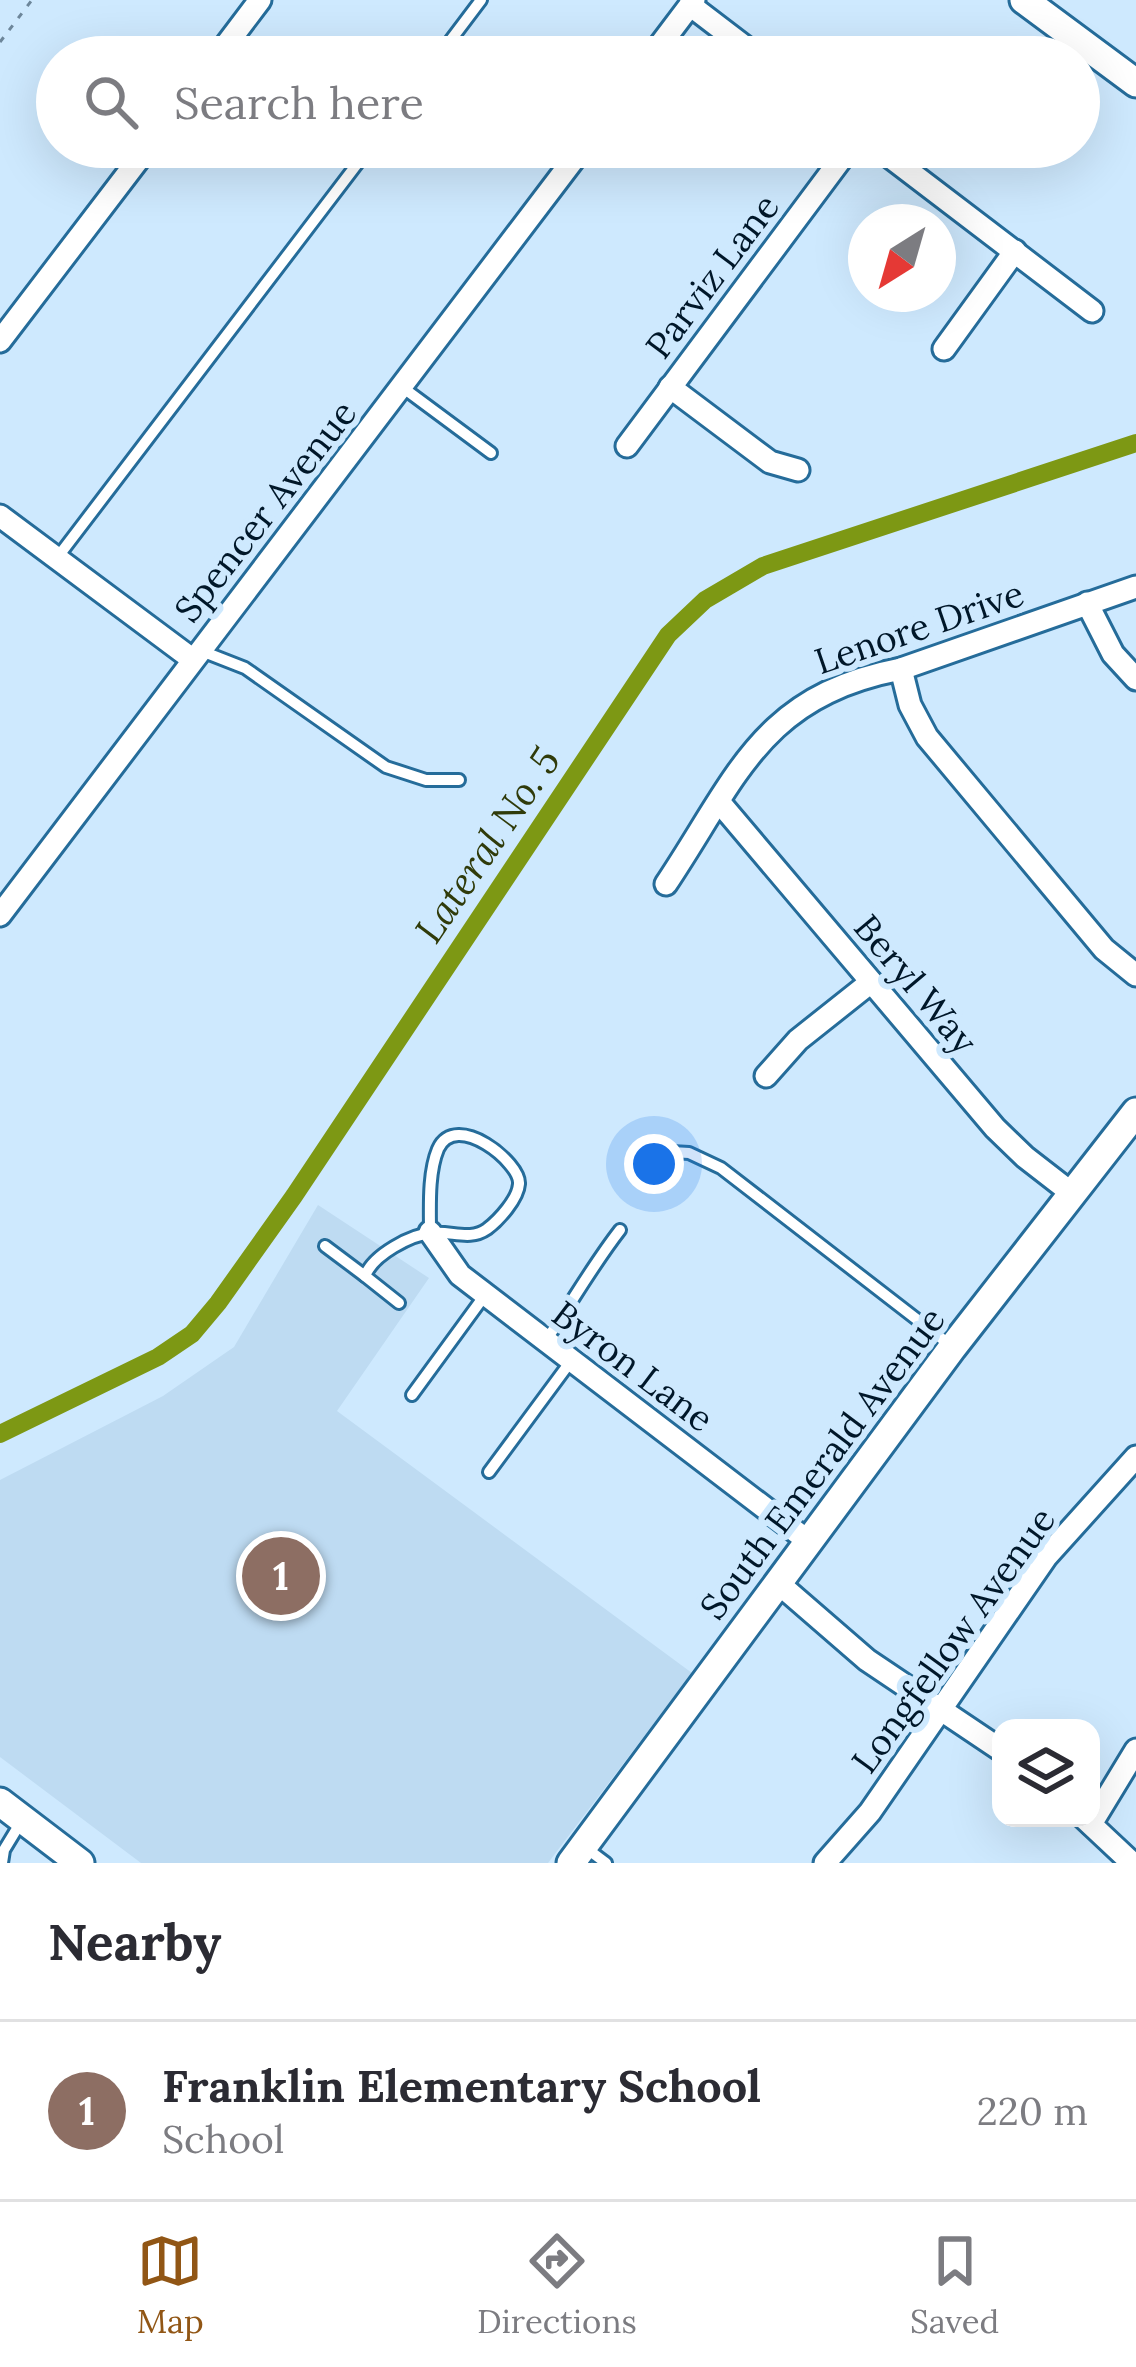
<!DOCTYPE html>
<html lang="en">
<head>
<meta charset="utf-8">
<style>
	body { margin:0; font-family:Lora,serif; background:#f2f2f3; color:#2b2b33 }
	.controls { position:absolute; right:36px; bottom:36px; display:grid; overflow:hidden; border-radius:24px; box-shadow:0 12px 48px #0002 }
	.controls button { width:108px; height:108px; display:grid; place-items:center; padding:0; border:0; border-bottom:3px solid #e1e1e2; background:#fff; color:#2b2b33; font:60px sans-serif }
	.compass { position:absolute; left:848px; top:204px; width:108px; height:108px; border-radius:50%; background:#fff; box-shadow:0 12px 48px #0002; rotate:217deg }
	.you { position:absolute; left:654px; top:1164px; width:42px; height:42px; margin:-30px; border:9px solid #fff; border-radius:50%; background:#1a73e8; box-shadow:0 0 0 18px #1a73e833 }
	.badge { display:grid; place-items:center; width:78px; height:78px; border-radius:50%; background:#915615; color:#fff; font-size:39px; font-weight:700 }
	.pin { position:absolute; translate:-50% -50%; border:6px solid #fff; box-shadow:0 3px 12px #0006 }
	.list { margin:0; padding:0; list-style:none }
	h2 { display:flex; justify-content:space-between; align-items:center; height:156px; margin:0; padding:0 48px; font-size:51px }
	h2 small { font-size:39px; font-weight:400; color:#7c7c81 }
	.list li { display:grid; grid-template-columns:78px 1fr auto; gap:36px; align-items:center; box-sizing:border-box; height:180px; padding:0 48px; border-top:3px solid #e1e1e2 }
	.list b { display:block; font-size:45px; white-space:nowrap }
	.list p { margin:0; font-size:39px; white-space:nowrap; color:#7c7c81 }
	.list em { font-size:39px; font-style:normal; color:#7c7c81 }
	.icon { flex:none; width:66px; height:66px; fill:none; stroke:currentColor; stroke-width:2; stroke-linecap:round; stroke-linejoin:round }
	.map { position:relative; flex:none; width:1136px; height:1863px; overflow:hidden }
	.search { position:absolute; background:#fff; box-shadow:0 12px 48px #0002; left:36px; right:36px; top:36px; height:132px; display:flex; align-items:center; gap:30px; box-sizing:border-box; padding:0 42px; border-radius:66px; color:#7c7c81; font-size:45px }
	.sheet { height:336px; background:#fff }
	nav { display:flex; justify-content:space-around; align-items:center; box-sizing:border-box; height:168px; border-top:3px solid #e1e1e2; background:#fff; font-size:33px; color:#7c7c81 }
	nav a { display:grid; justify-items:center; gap:6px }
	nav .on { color:#915615 }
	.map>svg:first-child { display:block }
	.built { fill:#bedbf2 }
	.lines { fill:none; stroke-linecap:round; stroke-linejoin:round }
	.canal { stroke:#7d9814; stroke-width:18 }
	.lane-casing { stroke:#256c9a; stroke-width:16 }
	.street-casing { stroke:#256c9a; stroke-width:27 }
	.secondary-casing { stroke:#256c9a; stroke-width:33 }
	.path { stroke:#6d869a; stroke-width:3; stroke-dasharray:6 9; stroke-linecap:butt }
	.lane { stroke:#fff; stroke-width:10 }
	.street { stroke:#fff; stroke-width:21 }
	.secondary { stroke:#fff; stroke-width:27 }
	.labels { text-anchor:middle; stroke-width:12; stroke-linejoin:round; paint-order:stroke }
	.street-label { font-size:36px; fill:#001729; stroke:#cee9fe }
	.water-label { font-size:39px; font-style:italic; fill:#303b0a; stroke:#cee9fe }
</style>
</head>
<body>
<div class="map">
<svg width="1136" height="1863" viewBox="0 0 1136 1863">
	<rect width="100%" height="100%" fill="#cee9fe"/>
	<!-- built -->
	<polygon class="built" points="318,1205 429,1278 337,1411 692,1673 548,1863 141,1863 0,1757 0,1480 163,1396 234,1347"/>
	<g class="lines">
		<!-- canal -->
		<polyline class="canal" points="0,1434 158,1357 192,1334 218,1303 294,1196 668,635 705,600 763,566 1136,443"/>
		<defs>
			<g id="lane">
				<polyline points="438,57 481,0"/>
				<polyline points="402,387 491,453"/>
				<polyline points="57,558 370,147"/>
				<polyline points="199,650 245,668 386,767 426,780 459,780"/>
				<polyline points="672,1152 689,1153 721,1168 950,1345"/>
				<polyline points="325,1246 365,1276"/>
				<path d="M 399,1303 L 365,1276 C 373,1255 411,1234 433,1233 C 452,1231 470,1241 487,1229 C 499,1220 518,1199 519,1184 C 521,1163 456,1110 438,1149 C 428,1173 430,1207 430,1232"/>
				<path d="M 545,1342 C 571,1304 592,1266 620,1230"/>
				<polyline points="412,1395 485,1295"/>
				<polyline points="489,1472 571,1361"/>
				<polyline points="586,1848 606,1863"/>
				<polyline points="2,1863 4,1850 21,1822"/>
			</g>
			<g id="street">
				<polyline points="690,5 758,57"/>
				<polyline points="217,57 260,0"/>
				<polyline points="651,57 694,0"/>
				<polyline points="877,147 1092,311"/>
				<polyline points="0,341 148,147"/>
				<polyline points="944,349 1015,251"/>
				<polyline points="670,387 770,462 798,470"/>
				<polyline points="627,446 850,147"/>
				<polyline points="0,516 192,659"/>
				<polyline points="1087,603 1113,654 1136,679"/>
				<polyline points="901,669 910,705 927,737 1104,949 1136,975"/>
				<polyline points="720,803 995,1128 1025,1157 1074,1195"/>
				<path d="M 666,884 C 738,776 761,696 901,669 L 1136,587"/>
				<polyline points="0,915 583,147"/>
				<polyline points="766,1076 798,1040 871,982"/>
				<polyline points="430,1232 460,1275 808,1541"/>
				<polyline points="777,1582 867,1660 1001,1750"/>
				<polyline points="1084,1818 1132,1863"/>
				<polyline points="1091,1824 1136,1750"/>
				<polyline points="825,1863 870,1812 1046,1557 1136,1457"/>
			</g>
			<g id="secondary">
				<polyline points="1024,0 1136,83"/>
				<polyline points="0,1802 80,1863"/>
				<polyline points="571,1863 952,1348 1136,1112"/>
			</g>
		</defs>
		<!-- lane casing -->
		<use href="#lane" class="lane-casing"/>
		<!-- street casing -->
		<use href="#street" class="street-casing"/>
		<!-- secondary casing -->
		<use href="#secondary" class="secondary-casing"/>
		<!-- path -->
		<polyline class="path" points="0,42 32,0"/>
		<!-- lane -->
		<use href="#lane" class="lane"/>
		<!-- street -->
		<use href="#street" class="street"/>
		<!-- secondary -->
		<use href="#secondary" class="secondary"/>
	</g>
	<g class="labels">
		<!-- street labels -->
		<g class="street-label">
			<text transform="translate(712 276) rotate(-53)" y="13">Parviz Lane</text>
			<text transform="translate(265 511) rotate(-52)" y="13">Spencer Avenue</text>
			<text transform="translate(919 627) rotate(-19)" y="13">Lenore Drive</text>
			<text transform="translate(916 984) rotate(50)" y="13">Beryl Way</text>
			<text transform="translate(633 1366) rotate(37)" y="13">Byron Lane</text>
			<text transform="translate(822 1463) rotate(-53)" y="13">South Emerald Avenue</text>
			<text transform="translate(953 1640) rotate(-54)" y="13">Longfellow Avenue</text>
		</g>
		<!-- water labels -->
		<g class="water-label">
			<text transform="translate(487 845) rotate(-56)" y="14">Lateral No. 5</text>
		</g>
	</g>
</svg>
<div class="controls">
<button><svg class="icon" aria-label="layers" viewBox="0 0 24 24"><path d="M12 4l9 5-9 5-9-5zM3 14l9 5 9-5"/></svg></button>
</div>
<svg class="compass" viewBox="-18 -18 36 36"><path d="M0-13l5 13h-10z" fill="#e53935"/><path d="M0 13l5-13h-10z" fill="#7c7c81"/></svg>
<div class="you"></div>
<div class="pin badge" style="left:281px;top:1576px;background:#8d6e63">1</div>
<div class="search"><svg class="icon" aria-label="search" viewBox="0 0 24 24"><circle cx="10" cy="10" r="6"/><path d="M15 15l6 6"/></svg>Search here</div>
</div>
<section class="sheet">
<h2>Nearby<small></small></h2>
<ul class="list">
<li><span class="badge" style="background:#8d6e63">1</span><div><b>Franklin Elementary School</b><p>School</p></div><em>220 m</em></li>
</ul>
</section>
<nav>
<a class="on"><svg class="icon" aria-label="map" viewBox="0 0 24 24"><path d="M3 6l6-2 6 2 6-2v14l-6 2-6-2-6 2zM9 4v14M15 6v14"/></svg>Map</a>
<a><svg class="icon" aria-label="directions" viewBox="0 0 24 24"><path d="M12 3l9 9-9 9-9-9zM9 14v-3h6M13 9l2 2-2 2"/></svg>Directions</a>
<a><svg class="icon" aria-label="saved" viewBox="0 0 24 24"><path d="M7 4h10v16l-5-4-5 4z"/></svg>Saved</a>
</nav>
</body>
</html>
